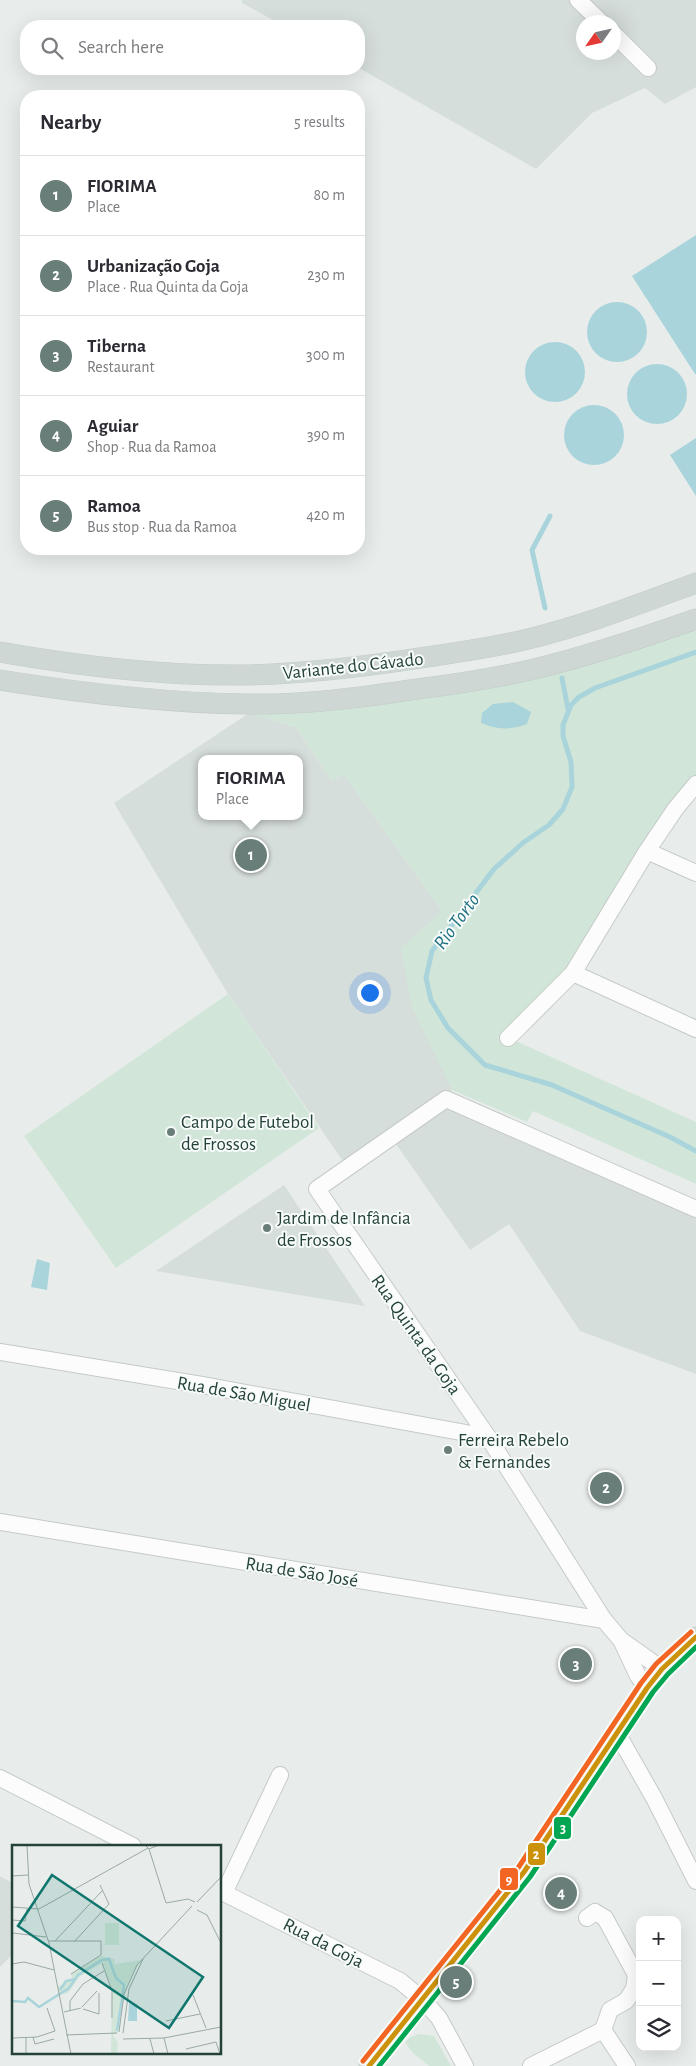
<!DOCTYPE html>
<html lang="en">
<head>
<meta charset="utf-8">
<style>
	body { margin:0; font-family:"Alegreya Sans",sans-serif; background:#f2f2f3; color:#2b2b33 }
	.controls { position:absolute; right:15px; bottom:15px; display:grid; overflow:hidden; border-radius:10px; box-shadow:0 5px 20px #0002 }
	.controls button { width:45px; height:45px; display:grid; place-items:center; padding:0; border:0; border-bottom:1px solid #e1e1e2; background:#fff; color:#2b2b33; font:25px sans-serif }
	.compass { position:absolute; left:576px; top:15px; width:45px; height:45px; border-radius:50%; background:#fff; box-shadow:0 5px 20px #0002; rotate:236deg }
	.you { position:absolute; left:369px; top:992px; width:18px; height:18px; margin:-12px; border:4px solid #fff; border-radius:50%; background:#1a73e8; box-shadow:0 0 0 8px #1a73e833 }
	.badge { display:grid; place-items:center; width:32px; height:32px; border-radius:50%; background:#697e78; color:#fff; font-size:16px; font-weight:700 }
	.pin { position:absolute; translate:-50% -50%; border:2px solid #fff; box-shadow:0 1px 5px #0006 }
	.popup { position:absolute; left:198px; top:755px; width:105px; height:65px; box-sizing:border-box; display:grid; place-content:center; border-radius:10px; background:#fff; filter:drop-shadow(0 1px 4px #0005); font-size:16px; white-space:nowrap; color:#7c7c81 }
	.popup b { font-size:19px; color:#2b2b33 }
	.popup::after { content:''; position:absolute; left:50%; top:100%; margin-left:-10px; border:10px solid transparent; border-top-color:#fff }
	.list { margin:0; padding:0; list-style:none }
	h2 { display:flex; justify-content:space-between; align-items:center; height:65px; margin:0; padding:0 20px; font-size:21px }
	h2 small { font-size:16px; font-weight:400; color:#7c7c81 }
	.list li { display:grid; grid-template-columns:32px 1fr auto; gap:15px; align-items:center; box-sizing:border-box; height:80px; padding:0 20px; border-top:1px solid #e1e1e2 }
	.list b { display:block; font-size:19px; white-space:nowrap }
	.list p { margin:0; font-size:16px; white-space:nowrap; color:#7c7c81 }
	.list em { font-size:16px; font-style:normal; color:#7c7c81 }
	.icon { flex:none; width:28px; height:28px; fill:none; stroke:currentColor; stroke-width:2; stroke-linecap:round; stroke-linejoin:round }
	.map { position:relative; flex:none; width:696px; height:2066px; overflow:hidden }
	.search { position:absolute; background:#fff; box-shadow:0 5px 20px #0002; left:20px; top:20px; width:345px; height:55px; display:flex; align-items:center; gap:12px; box-sizing:border-box; padding:0 18px; border-radius:20px; color:#7c7c81; font-size:19px }
	.panel { position:absolute; background:#fff; box-shadow:0 5px 20px #0002; left:20px; top:90px; width:345px; height:465px; border-radius:20px }
	.map>svg:first-child { display:block }
	.built { fill:#d6dedb; fill-rule:evenodd }
	.green { fill:#d1e6d8 }
	.water { fill:#a9d4db }
	.lines { fill:none; stroke-linecap:round; stroke-linejoin:round }
	.stream { stroke:#a9d4db; stroke-width:5 }
	.minor-casing { stroke:#c5cac8; stroke-width:18 }
	.major-casing { stroke:#c3ccc9; stroke-width:21 }
	.minor { stroke:#fcfcfc; stroke-width:16 }
	.major { stroke:#cfd7d5; stroke-width:20 }
	.bus-1-casing { stroke:#f7fbf9; stroke-width:9 }
	.bus-2-casing { stroke:#f7fbf9; stroke-width:9 }
	.bus-3-casing { stroke:#f7fbf9; stroke-width:9 }
	.bus-1 { stroke:#cd920c; stroke-width:5 }
	.bus-2 { stroke:#00a651; stroke-width:5 }
	.bus-3 { stroke:#f26522; stroke-width:5 }
	.poi-dot { fill:#697e78; stroke:#f7fbf9; stroke-width:2 }
	.labels { text-anchor:middle; stroke-width:4; stroke-linejoin:round; paint-order:stroke }
	.street-label { font-size:19px; fill:#24423a; stroke:#f7fbf9 }
	.poi-label { font-size:19px; fill:#24423a; stroke:#f7fbf9; text-anchor:start }
	.water-label { font-size:20px; font-style:italic; fill:#1c6f80; stroke:#f7fbf9 }
	.inset-river { fill:none; stroke:#a9d4db; stroke-width:2.5 }
	.inset-road { fill:none; stroke:#9aa9a4; stroke-width:1 }
	.view { fill:#0f766e; fill-opacity:0.15; stroke:#0f766e; stroke-width:2.5 }
	.inset-edge { fill:none; stroke:#24423a; stroke-width:2.5 }
	.line-badge { stroke:#f7fbf9; stroke-width:2 }
	.badge-label { font-size:14px; text-anchor:middle; font-weight:bold; fill:#fff }
</style>
</head>
<body>
<div class="map">
<svg width="696" height="2066" viewBox="0 0 696 2066">
	<rect width="100%" height="100%" fill="#e8edeb"/>
	<!-- built -->
	<g class="built">
		<path d="M 242,0 L 696,0 L 696,87 L 665,104 L 645,88 L 592,113 L 536,169 L 359,68 L 359,26 L 284,26 L 242,3 ZM 584,22 L 614,22 L 614,52 L 584,52 Z"/>
		<path d="M 249,713 L 296,727 L 332,781 L 344,774 L 442,911 L 442,1065 L 452,1090 L 446,1099 L 696,1209 L 696,1374 L 580,1331 L 509,1224 L 470,1250 L 391,1137 L 347,1167 L 228,994 L 114,803 ZM 202,759 L 300,759 L 300,816 L 202,816 Z"/>
		<polygon points="284,1185 365,1306 156,1271"/>
		<polygon points="0,1876 14,1884 14,1953 0,1967"/>
	</g>
	<!-- green -->
	<g class="green">
		<polygon points="696,619 696,784 573,973 509,1038 696,1122 696,1184 533,1111 527,1122 452,1090 412,1007 401,948 442,911 344,774 332,781 296,727 249,713 467,682"/>
		<polygon points="228,994 319,1128 116,1268 24,1136"/>
		<polygon points="419,2034 434,2036 451,2066 429,2066 413,2053 405,2042 411,2037"/>
	</g>
	<!-- water -->
	<g class="water">
		<polygon points="696,235 696,374 695,374 632,276"/>
		<circle cx="617" cy="332" r="30"/>
		<circle cx="555" cy="372" r="30"/>
		<circle cx="657" cy="394" r="30"/>
		<circle cx="594" cy="435" r="30"/>
		<polygon points="696,438 696,496 670,455"/>
		<path d="M 513,702 L 531,712 L 527,724 C 512,730 496,730 481,723 L 482,713 L 493,704 Z"/>
		<polygon points="37,1259 50,1263 47,1290 31,1287"/>
	</g>
	<g class="lines">
		<!-- stream -->
		<g class="stream">
			<polyline points="545,608 532,550 550,516"/>
			<polyline points="696,652 595,688 579,697 571,705 563,725 563,736 571,762 572,787 563,809 549,825 524,842 494,869 432,951 426,978 431,1000 448,1028 485,1065 552,1085 670,1137 696,1151"/>
			<polyline points="562,678 568,709"/>
		</g>
		<defs>
			<g id="minor">
				<polyline points="578,0 601,22"/>
				<polyline points="614,34 648,68"/>
				<polyline points="647,851 696,873"/>
				<polyline points="573,973 696,1029"/>
				<polyline points="508,1038 573,973 647,851 676,808 696,784"/>
				<polyline points="0,1352 202,1385 488,1437"/>
				<polyline points="0,1522 604,1620"/>
				<polyline points="622,1642 638,1676 647,1688"/>
				<polyline points="662,1669 621,1640 604,1620 488,1437 317,1189 446,1099 696,1209"/>
				<polyline points="617,1733 654,1798 696,1881"/>
				<polyline points="0,1778 133,1846"/>
				<polyline points="220,1891 400,1981 423,2000 439,2018 465,2066"/>
				<polyline points="224,1893 280,1775"/>
				<polyline points="587,1918 595,1912 605,1918 636,1975 634,1989 626,2001 610,2010 603,2030"/>
				<polyline points="531,2066 603,2030 627,2066"/>
			</g>
			<g id="major">
				<path d="M 0,652 C 80,666 163,676 244,675 C 303,674 362,667 420,658 C 455,653 490,648 524,640 C 583,626 639,604 696,583"/>
				<path d="M 0,680 C 82,693 165,703 248,704 C 303,705 357,698 410,690 C 450,685 491,679 530,670 C 586,657 642,638 696,619"/>
				<polyline points="369,2066 524,1872 647,1688 662,1669 696,1637"/>
			</g>
		</defs>
		<!-- minor casing -->
		<use href="#minor" class="minor-casing"/>
		<!-- major casing -->
		<use href="#major" class="major-casing"/>
		<!-- minor -->
		<use href="#minor" class="minor"/>
		<!-- major -->
		<use href="#major" class="major"/>
		<defs>
			<polyline id="bus-1" points="369,2066 524,1872 647,1688 662,1669 696,1637"/>
			<polyline id="bus-2" points="379,2066 530,1877 653,1692 668,1674 696,1647"/>
			<polyline id="bus-3" points="363,2061 518,1868 641,1683 656,1664 691,1632"/>
		</defs>
		<!-- bus-1 casing -->
		<use href="#bus-1" class="bus-1-casing"/>
		<!-- bus-2 casing -->
		<use href="#bus-2" class="bus-2-casing"/>
		<!-- bus-3 casing -->
		<use href="#bus-3" class="bus-3-casing"/>
		<!-- bus-1 -->
		<use href="#bus-1" class="bus-1"/>
		<!-- bus-2 -->
		<use href="#bus-2" class="bus-2"/>
		<!-- bus-3 -->
		<use href="#bus-3" class="bus-3"/>
	</g>
	<!-- markers -->
	<g class="poi-dot">
		<circle cx="171" cy="1132" r="5"/>
		<circle cx="267" cy="1228" r="5"/>
		<circle cx="448" cy="1450" r="5"/>
	</g>
	<g class="labels">
		<!-- street labels -->
		<g class="street-label">
			<text transform="translate(353 665) rotate(-6)" y="7">Variante do Cávado</text>
			<text transform="translate(417 1334) rotate(55)" y="7">Rua Quinta da Goja</text>
			<text transform="translate(244 1393) rotate(10)" y="7">Rua de São Miguel</text>
			<text transform="translate(302 1571) rotate(9)" y="7">Rua de São José</text>
			<text transform="translate(324 1942) rotate(27)" y="7">Rua da Goja</text>
		</g>
		<!-- poi labels -->
		<g class="poi-label">
			<text x="181" y="1128">Campo de Futebol<tspan x="181" dy="22">de Frossos</tspan></text>
			<text x="277" y="1224">Jardim de Infância<tspan x="277" dy="22">de Frossos</tspan></text>
			<text x="458" y="1446">Ferreira Rebelo<tspan x="458" dy="22">&amp; Fernandes</tspan></text>
		</g>
		<!-- water labels -->
		<g class="water-label">
			<text transform="translate(456 921) rotate(-54)" y="7">Rio Torto</text>
		</g>
	</g>
	<!-- overview -->
	<g transform="translate(12 1845)">
		<rect width="209" height="209" fill="#e8edeb"/>
		<path d="M 93,78 L 107,78 L 107,100 L 93,100 ZM 89,111 L 102,114 L 103,119 L 128,115 L 116,138 L 105,188 L 101,190 L 106,198 L 105,209 L 99,209 L 100,146 L 90,118 L 67,132 L 56,148 L 48,150 L 45,142 L 61,134 L 59,129 Z" fill="#d1e6d8"/>
		<path d="M 117,158 L 125,159 L 125,176 L 116,176 Z" fill="#a9d4db"/>
		<path class="inset-river" d="M 48,145 L 54,136 L 63,134M 0,156 L 13,157 L 16,153 L 27,162 L 57,143 L 66,130 L 90,115 L 97,114 L 104,133 L 112,140 L 105,186"/>
		<path class="inset-road" d="M 15,0 L 17,39 L 37,98 L 59,209M 133,0 L 137,4 L 147,0M 137,4 L 154,58 L 176,54 L 183,57M 0,31 L 16,30M 185,57 L 209,32M 0,62 L 27,64 L 136,3M 185,65 L 195,70 L 209,98M 0,75 L 13,76 L 15,64M 1,88 L 34,92M 36,96 L 89,96 L 89,110 L 59,129M 43,96 L 90,46M 62,97 L 97,59 L 88,40M 90,118 L 100,146 L 100,173M 0,119 L 12,117 L 42,125M 181,150 L 194,183M 70,162 L 85,146M 35,163 L 43,186M 71,164 L 87,169 L 87,148M 58,166 L 58,156 L 71,139 L 92,126M 52,167 L 69,163M 154,176 L 188,169M 107,187 L 112,149 L 125,120 L 180,61M 111,188 L 117,144 L 131,114M 54,190 L 105,188M 14,192 L 14,209M 21,192 L 23,199 L 42,194M 0,193 L 25,192 L 43,186M 152,193 L 156,209M 111,194 L 152,193 L 209,182M 138,194 L 142,209M 174,204 L 204,197 L 208,209"/>
		<path class="view" d="M 40,30 L 191,132 L 157,183 L 6,81 Z"/>
		<rect width="209" height="209" class="inset-edge"/>
	</g>
	<g class="line-badge">
		<rect x="553" y="1816" width="19" height="24" rx="5" fill="#00a651"/>
		<rect x="527" y="1842" width="19" height="24" rx="5" fill="#cd920c"/>
		<rect x="499" y="1867" width="20" height="24" rx="5" fill="#f26522"/>
	</g>
	<g class="badge-label">
		<text x="563" y="1833">3</text>
		<text x="536" y="1859">2</text>
		<text x="509" y="1884">9</text>
	</g>
</svg>
<div class="controls">
<button>+</button>
<button>−</button>
<button><svg class="icon" aria-label="layers" viewBox="0 0 24 24"><path d="M12 4l9 5-9 5-9-5zM3 14l9 5 9-5"/></svg></button>
</div>
<svg class="compass" viewBox="-18 -18 36 36"><path d="M0-13l5 13h-10z" fill="#e53935"/><path d="M0 13l5-13h-10z" fill="#7c7c81"/></svg>
<div class="you"></div>
<div class="pin badge" style="left:251px;top:855px">1</div>
<div class="popup"><b>FIORIMA</b>Place</div>
<div class="pin badge" style="left:606px;top:1488px">2</div>
<div class="pin badge" style="left:576px;top:1664px">3</div>
<div class="pin badge" style="left:561px;top:1893px">4</div>
<div class="pin badge" style="left:456px;top:1982px">5</div>
<div class="search"><svg class="icon" aria-label="search" viewBox="0 0 24 24"><circle cx="10" cy="10" r="6"/><path d="M15 15l6 6"/></svg>Search here</div>
<section class="panel">
<h2>Nearby<small>5 results</small></h2>
<ul class="list">
<li><span class="badge">1</span><div><b>FIORIMA</b><p>Place</p></div><em>80 m</em></li>
<li><span class="badge">2</span><div><b>Urbanização Goja</b><p>Place · Rua Quinta da Goja</p></div><em>230 m</em></li>
<li><span class="badge">3</span><div><b>Tiberna</b><p>Restaurant</p></div><em>300 m</em></li>
<li><span class="badge">4</span><div><b>Aguiar</b><p>Shop · Rua da Ramoa</p></div><em>390 m</em></li>
<li><span class="badge">5</span><div><b>Ramoa</b><p>Bus stop · Rua da Ramoa</p></div><em>420 m</em></li>
</ul>
</section>
</div>
</body>
</html>
